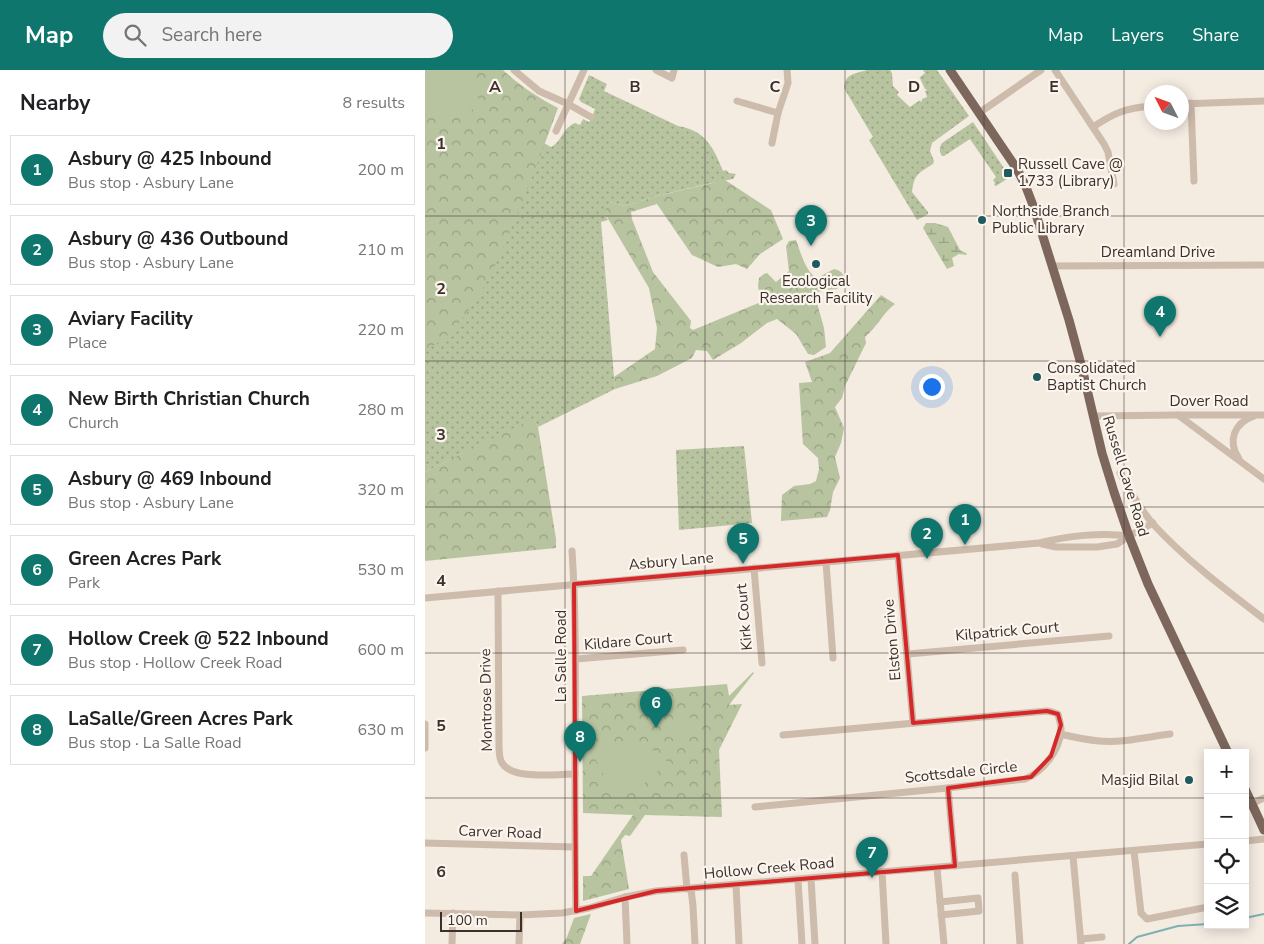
<!DOCTYPE html>
<html lang="en">
<head>
<meta charset="utf-8">
<style>
	body { margin:0; font-family:"Nunito Sans",sans-serif; background:#f2f2f2; color:#202124 }
	.controls { position:absolute; right:15px; bottom:15px; display:grid; overflow:hidden; border-radius:0px; box-shadow:0 2px 12px #0003 }
	.controls button { width:45px; height:45px; display:grid; place-items:center; padding:0; border:0; border-bottom:1px solid #e0e0e0; background:#fff; color:#202124; font:25px sans-serif }
	.compass { position:absolute; left:719px; top:15px; width:45px; height:45px; border-radius:50%; background:#fff; box-shadow:0 2px 12px #0003; rotate:312deg }
	.scale { position:absolute; left:15px; bottom:12px; width:82px; box-sizing:border-box; padding-left:5px; border:2px solid #3b302b; border-top:0; font-size:14px; line-height:18px; white-space:nowrap; color:#3b302b; -webkit-text-stroke:4px #fbf5ee; paint-order:stroke }
	.you { position:absolute; left:506px; top:316px; width:18px; height:18px; margin:-12px; border:4px solid #fff; border-radius:50%; background:#1a73e8; box-shadow:0 0 0 8px #1a73e833 }
	.badge { display:grid; place-items:center; width:32px; height:32px; border-radius:50%; background:#0f766e; color:#fff; font-size:16px; font-weight:700 }
	.pin { position:absolute; translate:-50% -41px; filter:drop-shadow(0 1px 2px #0008) }
	.pin::after { content:''; position:absolute; top:26px; width:18px; height:15px; background:inherit; clip-path:polygon(0 0,100% 0,50% 100%) }
	.list { margin:0; padding:0; list-style:none }
	h2 { display:flex; justify-content:space-between; align-items:center; height:65px; margin:0; padding:0 20px; font-size:21px }
	h2 small { font-size:16px; font-weight:400; color:#757577 }
	.list li { display:grid; grid-template-columns:32px 1fr auto; gap:15px; align-items:center; box-sizing:border-box; height:70px; margin:0 10px 10px; padding:0 10px; border:1px solid #e0e0e0; border-radius:0px }
	.list b { display:block; font-size:19px; white-space:nowrap }
	.list p { margin:0; font-size:16px; white-space:nowrap; color:#757577 }
	.list em { font-size:16px; font-style:normal; color:#757577 }
	.icon { flex:none; width:28px; height:28px; fill:none; stroke:currentColor; stroke-width:2; stroke-linecap:round; stroke-linejoin:round }
	.map { position:relative; flex:none; width:839px; height:874px; overflow:hidden }
	header { display:flex; align-items:center; gap:30px; box-sizing:border-box; height:70px; padding:0 25px; background:#0f766e; color:#fff }
	header strong { font-size:24px }
	nav { display:flex; gap:28px; margin-inline-start:auto; font-size:18px }
	.search { width:350px; height:45px; background:#f2f2f2; display:flex; align-items:center; gap:12px; box-sizing:border-box; padding:0 18px; border-radius:28px; color:#757577; font-size:19px }
	main { display:flex }
	aside { flex:1; background:#fff }
	.map>svg:first-child { display:block }
	.grass { fill:url(#grass-dots) }
	.forest { fill:url(#forest-crowns) }
	.wetland { fill:url(#wetland-marsh) }
	.garden { fill:#b8c4a0 }
	.lines { fill:none; stroke-linecap:round; stroke-linejoin:round }
	.stream { stroke:#7fb0b2; stroke-width:2 }
	.minor { stroke:#cdbbac; stroke-width:7 }
	.major { stroke:#7d675c; stroke-width:9 }
	.marked { fill:none; stroke:#d62828; stroke-width:4; stroke-linejoin:round }
	.grid { fill:none; stroke:#3b302b; stroke-width:1; stroke-opacity:0.55 }
	.poi-dot { fill:#1f5a5e; stroke:#fbf5ee; stroke-width:2 }
	.labels { text-anchor:middle; stroke-width:4.5; stroke-linejoin:round; paint-order:stroke }
	.poi-label { font-size:15px; fill:#3b302b; stroke:#fbf5ee; text-anchor:start }
	.street-label { font-size:15px; fill:#3b302b; stroke:#fbf5ee }
	.grid-label { font-size:16px; text-anchor:middle; font-weight:bold; fill:#3b302b; stroke:#fbf5ee; stroke-width:4.5; stroke-linejoin:round; paint-order:stroke }
</style>
</head>
<body>
<header>
<strong>Map</strong>
<div class="search"><svg class="icon" aria-label="search" viewBox="0 0 24 24"><circle cx="10" cy="10" r="6"/><path d="M15 15l6 6"/></svg>Search here</div>
<nav><a>Map</a><a>Layers</a><a>Share</a></nav>
</header>
<main>
<aside>
<h2>Nearby<small>8 results</small></h2>
<ul class="list">
<li><span class="badge">1</span><div><b>Asbury @ 425 Inbound</b><p>Bus stop · Asbury Lane</p></div><em>200 m</em></li>
<li><span class="badge">2</span><div><b>Asbury @ 436 Outbound</b><p>Bus stop · Asbury Lane</p></div><em>210 m</em></li>
<li><span class="badge">3</span><div><b>Aviary Facility</b><p>Place</p></div><em>220 m</em></li>
<li><span class="badge">4</span><div><b>New Birth Christian Church</b><p>Church</p></div><em>280 m</em></li>
<li><span class="badge">5</span><div><b>Asbury @ 469 Inbound</b><p>Bus stop · Asbury Lane</p></div><em>320 m</em></li>
<li><span class="badge">6</span><div><b>Green Acres Park</b><p>Park</p></div><em>530 m</em></li>
<li><span class="badge">7</span><div><b>Hollow Creek @ 522 Inbound</b><p>Bus stop · Hollow Creek Road</p></div><em>600 m</em></li>
<li><span class="badge">8</span><div><b>LaSalle/Green Acres Park</b><p>Bus stop · La Salle Road</p></div><em>630 m</em></li>
</ul>
</aside>
<div class="map">
<svg width="839" height="874" viewBox="0 0 839 874">
	<defs>
		<pattern id="grass-dots" width="8" height="8" patternUnits="userSpaceOnUse" patternTransform="scale(1.25)"><rect width="8" height="8" fill="#b8c4a0"/><path d="M2 2h.1M6 6h.1" fill="none" stroke="#97a083" stroke-width="1.8" stroke-linecap="round"/></pattern>
		<pattern id="forest-crowns" width="20" height="18" patternUnits="userSpaceOnUse" patternTransform="scale(1.25)"><rect width="20" height="18" fill="#b8c4a0"/><path d="M2 6a3 3 0 1 1 6 0M12 15a3 3 0 1 1 6 0" fill="none" stroke="#97a083"/></pattern>
		<pattern id="wetland-marsh" width="20" height="14" patternUnits="userSpaceOnUse" patternTransform="scale(1.25)"><rect width="20" height="14" fill="#b8c4a0"/><path d="M1 5h8M5 5V1M11 12h8M15 12V8" fill="none" stroke="#97a083"/></pattern>
	</defs>
	<rect width="100%" height="100%" fill="#f4ebe1"/>
	<!-- grass -->
	<g class="grass">
		<path d="M 442,0 L 465,0 L 467,3 L 468,16 L 474,22 L 472,25 L 485,37 L 495,30 L 496,32 L 497,31 L 497,29 L 502,27 L 500,21 L 502,20 L 501,19 L 500,19 L 495,8 L 494,8 L 500,3 L 498,0 L 512,0 L 544,46 L 507,73 L 505,81 L 509,91 L 508,94 C 494,103 489,104 487,122 L 503,142 L 503,144 L 492,150 L 444,70 L 448,67 L 419,18 C 420,3 430,4 442,0 Z"/>
		<path d="M 164,5 L 182,14 L 179,21 L 253,56 C 280,60 289,78 298,101 L 301,100 L 304,103 L 311,104 L 308,109 L 277,115 L 232,126 L 200,136 L 186,132 L 177,145 L 181,147 L 183,150 L 176,152 L 190,319 L 113,357 L 109,349 L 0,402 L 0,141 L 119,73 L 126,77 C 137,72 137,58 150,53 L 155,55 L 158,49 L 164,52 L 167,47 L 170,39 L 156,32 L 154,29 Z"/>
		<path d="M 548,52 L 585,107 L 571,116 L 569,115 L 570,113 L 568,110 L 571,107 L 545,69 L 519,86 L 517,86 C 514,82 514,77 517,73 Z"/>
		<polygon points="319,376 327,453 254,460 251,380"/>
	</g>
	<!-- forest -->
	<g class="forest">
		<path d="M 0,0 L 78,0 C 95,16 112,27 133,38 C 119,76 105,114 89,152 C 73,191 55,232 25,263 C 18,270 8,275 0,281 Z"/>
		<path d="M 300,110 L 346,140 L 358,169 L 335,184 L 322,199 L 311,194 L 293,197 L 267,185 L 232,134 L 206,142 L 207,149 L 228,202 L 266,251 L 265,258 L 268,260 L 336,232 L 333,216 L 334,208 L 339,204 L 342,203 L 351,212 L 364,201 L 361,176 L 364,171 L 371,170 C 375,181 381,203 392,208 L 409,199 C 416,201 419,203 419,210 L 412,219 L 391,222 L 390,226 L 399,258 L 401,277 L 389,285 L 383,284 L 371,264 L 352,249 L 342,253 L 316,273 L 288,290 L 282,281 L 271,280 L 267,288 L 232,306 L 190,319 L 189,307 L 230,279 L 232,258 L 224,218 L 182,147 L 176,145 L 186,132 L 200,136 L 232,126 Z"/>
		<path d="M 456,225 L 470,234 C 458,243 452,257 440,267 L 441,273 L 420,316 L 417,328 L 410,337 L 419,358 L 416,373 L 410,387 L 415,408 L 408,422 L 405,440 L 402,447 L 356,451 L 357,425 L 369,416 L 385,414 L 391,411 L 394,399 L 393,388 L 378,374 L 374,313 L 387,312 L 380,292 L 405,283 Z"/>
		<polygon points="109,348 113,357 131,469 131,478 0,491 0,402"/>
		<polygon points="328,602 329,603 304,635 317,634 294,680 297,747 220,745 205,766 200,765 196,770 204,819 158,831 158,806 166,806 208,745 158,743 157,626 302,614 304,626"/>
		<polygon points="166,844 155,874 137,874 142,867 149,848"/>
	</g>
	<!-- wetland -->
	<polygon class="wetland" points="501,153 510,153 523,157 535,180 541,183 542,185 534,184 527,188 529,196 522,199 498,158"/>
	<!-- garden -->
	<g class="garden">
		<path d="M 0,0 L 41,0 L 56,35 C 36,46 22,48 0,41 Z"/>
		<polygon points="252,642 273,651 268,663 256,658 267,663 261,675 240,665"/>
		<path d="M 197,671 C 219,674 226,677 243,692 L 212,720 L 195,728 L 189,726 L 166,680 L 181,672 Z"/>
	</g>
	<g class="lines">
		<!-- stream -->
		<g class="stream">
			<polyline points="820,848 839,844"/>
			<polyline points="704,874 712,867 753,856 783,854"/>
		</g>
		<!-- minor -->
		<g class="minor">
			<polyline points="89,0 114,21 143,34 166,47"/>
			<polyline points="231,0 247,8 249,0"/>
			<polyline points="630,0 679,74 683,82 689,114"/>
			<polyline points="312,31 353,43"/>
			<polyline points="766,33 769,111"/>
			<polyline points="756,34 839,31"/>
			<polyline points="554,43 616,0"/>
			<path d="M 668,57 C 689,43 701,38 726,36"/>
			<polyline points="131,61 159,0"/>
			<polyline points="347,73 353,43 363,13 362,0"/>
			<polyline points="627,196 839,195"/>
			<polyline points="753,345 839,409"/>
			<polyline points="669,346 753,345 839,345"/>
			<path d="M 814,389 C 802,371 809,353 829,346"/>
			<path d="M 695,403 C 705,420 715,439 728,454 C 761,490 801,520 839,549"/>
			<polyline points="617,474 631,477 672,477 692,474 704,466 728,453"/>
			<path d="M 147,481 C 152,555 150,630 150,704 C 150,750 150,795 151,841"/>
			<polyline points="473,485 488,653"/>
			<polyline points="401,492 408,588"/>
			<polyline points="329,498 337,593"/>
			<path d="M 73,521 L 74,675 C 74,680 74,686 76,691 C 85,711 132,704 150,704"/>
			<path d="M 0,528 L 614,473 C 641,466 677,462 704,466"/>
			<polyline points="483,584 684,566"/>
			<polyline points="151,589 258,580"/>
			<polyline points="0,654 0,678"/>
			<path d="M 635,664 C 648,667 661,670 674,671 C 698,673 722,667 745,664"/>
			<polyline points="523,718 530,796"/>
			<polyline points="828,733 839,728"/>
			<path d="M 330,737 L 523,718 L 600,709 C 618,702 635,680 636,660 C 636,654 634,649 633,644 L 627,642 L 622,641 L 358,665"/>
			<polyline points="820,771 839,769"/>
			<polyline points="0,773 150,777"/>
			<polyline points="709,781 716,843 722,849 783,837"/>
			<polyline points="259,785 262,819"/>
			<polyline points="648,786 656,874"/>
			<polyline points="512,798 519,874"/>
			<polyline points="457,802 461,874"/>
			<polyline points="590,805 595,874"/>
			<polyline points="386,809 390,874"/>
			<polyline points="373,810 377,874"/>
			<polyline points="311,815 314,874"/>
			<polyline points="266,819 268,836 270,874"/>
			<polyline points="200,827 202,874"/>
			<polyline points="515,832 553,828 554,841 516,845"/>
			<polyline points="0,843 95,845 137,843 164,838 200,827 231,821 783,774"/>
			<polyline points="656,869 677,867"/>
			<polyline points="27,874 28,843"/>
			<polyline points="94,874 95,845"/>
		</g>
		<!-- major -->
		<g class="major">
			<polyline points="525,0 575,74 592,99 601,117 609,138 644,250 657,298 677,383 689,422 704,466 723,514 803,683"/>
			<polyline points="820,719 839,760"/>
		</g>
	</g>
	<!-- marked area -->
	<path class="marked" d="M 473,485 L 488,653 L 622,641 L 633,644 L 636,655 L 626,686 L 606,707 L 523,718 L 530,796 L 231,821 L 151,841 L 149,514 Z"/>
	<!-- grid -->
	<path class="grid" d="M 140,0 L 140,874M 280,0 L 280,874M 420,0 L 420,874M 559,0 L 559,874M 699,0 L 699,874M 0,146 L 839,146M 0,291 L 839,291M 0,437 L 839,437M 0,583 L 839,583M 0,728 L 783,728M 820,728 L 839,728"/>
	<!-- markers -->
	<g class="poi-dot">
		<rect x="578" y="98" width="10" height="10" rx="2.5"/>
		<circle cx="557" cy="150" r="5"/>
		<circle cx="391" cy="194" r="5"/>
		<circle cx="612" cy="307" r="5"/>
		<circle cx="764" cy="710" r="5"/>
	</g>
	<g class="labels">
		<!-- poi labels -->
		<g class="poi-label">
			<text x="593" y="99">Russell Cave @<tspan x="593" dy="17">1733 (Library)</tspan></text>
			<text x="567" y="146">Northside Branch<tspan x="567" dy="17">Public Library</tspan></text>
			<text x="391" y="216" text-anchor="middle">Ecological<tspan x="391" dy="17">Research Facility</tspan></text>
			<text x="622" y="303">Consolidated<tspan x="622" dy="17">Baptist Church</tspan></text>
			<text x="754" y="715" text-anchor="end">Masjid Bilal</text>
		</g>
		<!-- street labels -->
		<g class="street-label">
			<text x="733" y="187">Dreamland Drive</text>
			<text x="784" y="336">Dover Road</text>
			<text transform="translate(701 406) rotate(73)" y="5">Russell Cave Road</text>
			<text transform="translate(246 491) rotate(-5)" y="5">Asbury Lane</text>
			<text transform="translate(319 547) rotate(-95)" y="5">Kirk Court</text>
			<text transform="translate(582 561) rotate(-5)" y="5">Kilpatrick Court</text>
			<text transform="translate(467 570) rotate(-95)" y="5">Elston Drive</text>
			<text transform="translate(203 571) rotate(-5)" y="5">Kildare Court</text>
			<text transform="translate(136 586) rotate(-90)" y="5">La Salle Road</text>
			<text transform="translate(61 630) rotate(-91)" y="5">Montrose Drive</text>
			<text transform="translate(536 702) rotate(-6)" y="5">Scottsdale Circle</text>
			<text transform="translate(75 762) rotate(2)" y="5">Carver Road</text>
			<text transform="translate(344 798) rotate(-5)" y="5">Hollow Creek Road</text>
		</g>
	</g>
	<g class="grid-label">
		<text x="70" y="22">A</text>
		<text x="210" y="22">B</text>
		<text x="350" y="22">C</text>
		<text x="489" y="22">D</text>
		<text x="629" y="22">E</text>
		<text x="16" y="79">1</text>
		<text x="16" y="224">2</text>
		<text x="16" y="370">3</text>
		<text x="16" y="516">4</text>
		<text x="16" y="661">5</text>
		<text x="16" y="807">6</text>
	</g>
</svg>
<div class="controls">
<button>+</button>
<button>−</button>
<button><svg class="icon" aria-label="locate" viewBox="0 0 24 24"><circle cx="12" cy="12" r="6"/><path d="M12 2v4M12 18v4M2 12h4M18 12h4"/></svg></button>
<button><svg class="icon" aria-label="layers" viewBox="0 0 24 24"><path d="M12 4l9 5-9 5-9-5zM3 14l9 5 9-5"/></svg></button>
</div>
<svg class="compass" viewBox="-18 -18 36 36"><path d="M0-13l5 13h-10z" fill="#e53935"/><path d="M0 13l5-13h-10z" fill="#757577"/></svg>
<div class="scale">100 m</div>
<div class="you"></div>
<div class="pin badge" style="left:540px;top:475px">1</div>
<div class="pin badge" style="left:502px;top:489px">2</div>
<div class="pin badge" style="left:386px;top:176px">3</div>
<div class="pin badge" style="left:735px;top:267px">4</div>
<div class="pin badge" style="left:318px;top:494px">5</div>
<div class="pin badge" style="left:231px;top:658px">6</div>
<div class="pin badge" style="left:447px;top:808px">7</div>
<div class="pin badge" style="left:155px;top:692px">8</div>
</div>
</main>
</body>
</html>
